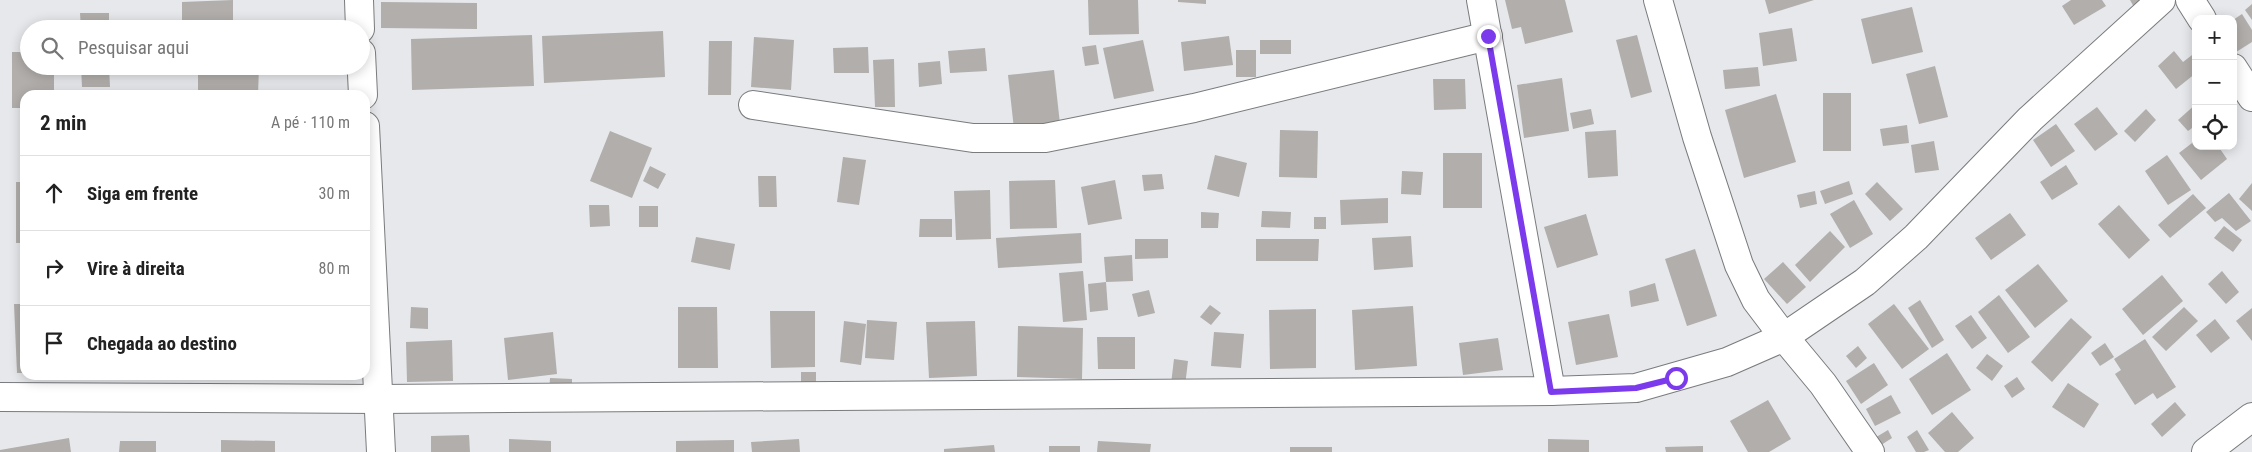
<!DOCTYPE html>
<html lang="pt">
<head>
<meta charset="utf-8">
<style>
	body { margin:0; font-family:"Roboto Condensed",sans-serif; background:#f2f2f2; color:#222 }
	.controls { position:absolute; right:15px; top:15px; display:grid; overflow:hidden; border-radius:10px; box-shadow:0 2px 12px #0003 }
	.controls button { width:45px; height:45px; display:grid; place-items:center; padding:0; border:0; border-bottom:1px solid #e0e0e0; background:#fff; color:#222; font:25px sans-serif }
	.stop { position:absolute; width:15px; height:15px; margin:-11px; border:4px solid #7c3aed; border-radius:50%; background:#fff }
	.stop.end { background:#7c3aed; border-color:#fff; box-shadow:0 1px 5px #0008 }
	.list { margin:0; padding:0; list-style:none }
	h2 { display:flex; justify-content:space-between; align-items:center; height:65px; margin:0; padding:0 20px; font-size:21px }
	h2 small { font-size:16px; font-weight:400; color:#767676 }
	.list li { display:grid; grid-template-columns:32px 1fr auto; gap:15px; align-items:center; box-sizing:border-box; height:75px; padding:0 20px; border-top:1px solid #e0e0e0 }
	.list b { display:block; font-size:19px; white-space:nowrap }
	.list em { font-size:16px; font-style:normal; color:#767676 }
	.icon { flex:none; width:28px; height:28px; fill:none; stroke:currentColor; stroke-width:2; stroke-linecap:round; stroke-linejoin:round }
	.map { position:relative; flex:none; width:2252px; height:452px; overflow:hidden }
	.search { position:absolute; background:#fff; box-shadow:0 2px 12px #0003; left:20px; top:20px; width:350px; height:55px; display:flex; align-items:center; gap:12px; box-sizing:border-box; padding:0 18px; border-radius:28px; color:#767676; font-size:19px }
	.panel { position:absolute; background:#fff; box-shadow:0 2px 12px #0003; left:20px; top:90px; width:350px; height:290px; border-radius:15px }
	.map>svg:first-child { display:block }
	.building { fill:#b1aeac }
	.lines { fill:none; stroke-linecap:round; stroke-linejoin:round }
	.minor-casing { stroke:#797b7d; stroke-width:30 }
	.minor { stroke:#fff; stroke-width:28 }
	.route { stroke:#7c3aed; stroke-width:6 }
</style>
</head>
<body>
<div class="map">
<svg width="2252" height="452" viewBox="0 0 2252 452">
	<rect width="100%" height="100%" fill="#e6e8eb"/>
	<!-- building -->
	<g class="building">
		<polygon points="233,0 233,21 182,23 182,2"/>
		<polygon points="1088,0 1138,0 1139,34 1089,35"/>
		<polygon points="1178,0 1206,0 1206,4 1178,2"/>
		<polygon points="1505,0 1565,0 1573,32 1525,44 1521,27 1512,29"/>
		<polygon points="1765,0 1814,0 1769,14"/>
		<polygon points="2071,0 2102,0 2106,6 2074,25 2062,6"/>
		<polygon points="2130,0 2151,0 2135,9"/>
		<polygon points="381,2 477,3 477,29 381,28"/>
		<polygon points="2252,4 2252,20 2245,10"/>
		<polygon points="1912,7 1923,52 1872,64 1861,19"/>
		<polygon points="80,13 109,13 109,29 81,29"/>
		<polygon points="2242,14 2252,30 2252,42 2233,54 2233,20"/>
		<polygon points="1792,28 1797,61 1763,66 1759,33"/>
		<polygon points="663,31 665,77 544,83 542,36"/>
		<polygon points="532,35 534,86 412,90 411,39"/>
		<polygon points="1637,35 1652,92 1631,98 1616,40"/>
		<polygon points="1229,36 1233,65 1184,71 1181,42"/>
		<polygon points="754,37 794,40 791,90 751,87"/>
		<polygon points="1143,40 1154,91 1114,99 1103,48"/>
		<rect x="1260" y="40" width="31" height="14"/>
		<polygon points="709,41 732,41 731,95 708,95"/>
		<polygon points="1096,45 1099,64 1085,66 1082,47"/>
		<polygon points="868,47 869,73 834,73 833,48"/>
		<polygon points="985,48 987,71 950,73 948,51"/>
		<rect x="1236" y="50" width="20" height="27"/>
		<polygon points="2174,51 2183,62 2196,52 2196,73 2176,89 2158,66"/>
		<polygon points="12,52 29,52 29,66 54,66 54,95 25,95 25,108 12,108"/>
		<polygon points="894,59 895,107 875,107 873,60"/>
		<polygon points="940,61 942,84 919,87 918,63"/>
		<polygon points="81,66 109,66 110,87 82,87"/>
		<polygon points="198,66 259,66 258,95 198,95"/>
		<polygon points="1935,66 1948,117 1919,124 1906,74"/>
		<polygon points="1758,67 1760,86 1725,89 1723,70"/>
		<polygon points="1054,70 1060,124 1014,129 1008,75"/>
		<polygon points="1562,78 1569,131 1524,138 1517,85"/>
		<polygon points="1433,79 1465,79 1466,109 1434,110"/>
		<rect x="1823" y="93" width="28" height="58"/>
		<polygon points="1776,94 1796,162 1744,178 1725,110"/>
		<polygon points="2196,104 2196,125 2188,131 2178,120"/>
		<polygon points="2097,107 2118,134 2095,151 2074,124"/>
		<polygon points="1591,109 1594,124 1573,129 1570,113"/>
		<polygon points="2146,109 2156,120 2135,142 2124,131"/>
		<polygon points="2056,124 2075,151 2051,167 2033,140"/>
		<polygon points="1907,125 1909,143 1883,146 1880,129"/>
		<polygon points="1280,130 1318,131 1317,178 1279,177"/>
		<polygon points="1616,130 1618,176 1588,178 1585,132"/>
		<polygon points="610,131 652,148 632,198 590,181"/>
		<polygon points="2196,140 2196,146 2218,146 2227,159 2201,180 2179,153"/>
		<polygon points="1934,141 1939,170 1915,173 1911,145"/>
		<rect x="1443" y="153" width="39" height="55"/>
		<polygon points="1215,155 1247,163 1239,197 1207,189"/>
		<polygon points="2167,155 2191,190 2168,205 2145,171"/>
		<polygon points="843,157 866,160 859,205 837,202"/>
		<polygon points="2066,165 2078,184 2052,200 2040,182"/>
		<polygon points="650,166 666,174 658,189 643,181"/>
		<polygon points="1402,171 1423,172 1421,195 1401,194"/>
		<polygon points="1162,174 1164,189 1144,191 1142,175"/>
		<polygon points="758,176 776,176 777,207 759,207"/>
		<polygon points="1055,180 1057,228 1010,229 1009,181"/>
		<polygon points="1115,180 1122,219 1088,225 1081,187"/>
		<polygon points="1849,181 1853,194 1825,204 1820,191"/>
		<rect x="16" y="182" width="9" height="61"/>
		<polygon points="1877,182 1903,209 1890,221 1865,194"/>
		<polygon points="2252,183 2252,211 2239,199"/>
		<polygon points="990,190 991,239 956,240 954,191"/>
		<polygon points="1815,191 1817,204 1800,208 1797,195"/>
		<polygon points="2229,193 2251,221 2236,231 2222,218 2215,222 2206,212"/>
		<polygon points="2193,194 2206,208 2170,238 2158,225"/>
		<polygon points="1388,198 1388,223 1341,225 1340,200"/>
		<polygon points="1854,200 1873,234 1850,248 1830,214"/>
		<polygon points="589,205 609,205 610,226 590,227"/>
		<polygon points="2119,205 2150,240 2129,259 2098,224"/>
		<rect x="639" y="206" width="19" height="21"/>
		<polygon points="1262,211 1291,212 1290,228 1261,227"/>
		<polygon points="1201,212 1219,213 1218,228 1201,228"/>
		<polygon points="2010,213 2026,235 1991,260 1975,238"/>
		<polygon points="1586,214 1598,255 1557,268 1544,227"/>
		<rect x="1314" y="217" width="12" height="12"/>
		<polygon points="920,219 952,219 952,237 919,237"/>
		<polygon points="2224,226 2242,240 2233,252 2214,238"/>
		<polygon points="1830,231 1845,247 1810,282 1795,265"/>
		<polygon points="1081,233 1082,263 998,268 996,238"/>
		<polygon points="1411,236 1413,267 1374,270 1372,238"/>
		<polygon points="696,237 735,244 730,270 691,262"/>
		<polygon points="1135,239 1168,239 1168,258 1135,259"/>
		<polygon points="1256,239 1319,239 1318,261 1256,261"/>
		<polygon points="1695,249 1717,316 1687,326 1665,259"/>
		<polygon points="1132,255 1133,281 1106,282 1104,257"/>
		<polygon points="1783,262 1806,287 1787,304 1764,279"/>
		<polygon points="2038,264 2068,301 2035,328 2005,290"/>
		<polygon points="1083,271 1087,320 1063,322 1059,273"/>
		<polygon points="2222,271 2239,292 2226,304 2208,284"/>
		<polygon points="2162,275 2183,301 2143,335 2122,309"/>
		<polygon points="1106,282 1108,310 1090,312 1088,284"/>
		<polygon points="1655,283 1659,301 1631,307 1629,291"/>
		<polygon points="1149,290 1155,313 1138,317 1132,294"/>
		<polygon points="1999,295 2030,337 2008,353 1978,312"/>
		<polygon points="1920,300 1944,340 1932,348 1908,308"/>
		<polygon points="14,304 25,304 25,373 17,373"/>
		<polygon points="1894,304 1929,349 1902,369 1868,324"/>
		<polygon points="1210,305 1221,313 1211,325 1200,317"/>
		<polygon points="1413,306 1417,366 1355,370 1352,310"/>
		<polygon points="411,307 428,308 428,329 410,328"/>
		<polygon points="678,307 717,307 718,368 678,368"/>
		<polygon points="2184,307 2198,321 2166,351 2152,337"/>
		<polygon points="2252,308 2252,341 2236,321"/>
		<polygon points="1316,309 1316,368 1270,369 1269,310"/>
		<polygon points="770,311 815,311 815,367 771,368"/>
		<polygon points="1609,314 1618,357 1576,365 1568,322"/>
		<polygon points="1971,315 1987,338 1972,349 1955,326"/>
		<polygon points="2071,318 2092,337 2052,382 2031,362"/>
		<polygon points="2215,319 2230,338 2211,353 2196,335"/>
		<polygon points="867,320 897,322 894,360 865,358"/>
		<polygon points="844,321 866,324 861,365 840,362"/>
		<polygon points="975,321 977,376 929,378 926,322"/>
		<polygon points="1018,326 1083,328 1082,379 1017,377"/>
		<polygon points="553,332 557,374 508,380 504,338"/>
		<polygon points="1214,332 1244,334 1241,368 1211,366"/>
		<polygon points="1097,337 1135,337 1135,369 1098,369"/>
		<polygon points="1498,338 1503,370 1463,375 1459,343"/>
		<polygon points="2145,339 2176,387 2157,399 2153,393 2135,405 2115,374 2121,370 2114,359"/>
		<polygon points="452,340 453,381 407,382 406,342"/>
		<polygon points="2105,343 2114,357 2100,366 2091,353"/>
		<polygon points="1858,346 1867,358 1856,368 1846,356"/>
		<polygon points="1947,353 1971,390 1932,415 1909,379"/>
		<polygon points="1987,354 2003,366 1992,381 1976,368"/>
		<polygon points="1174,359 1188,361 1185,386 1171,384"/>
		<polygon points="1874,363 1888,385 1861,404 1846,381"/>
		<rect x="801" y="372" width="15" height="14"/>
		<polygon points="2017,377 2025,389 2012,398 2004,386"/>
		<polygon points="550,378 572,379 572,396 549,395"/>
		<polygon points="2068,383 2099,404 2084,428 2052,407"/>
		<polygon points="1891,395 1901,413 1875,426 1866,409"/>
		<polygon points="1768,400 1791,439 1769,452 1748,452 1730,421"/>
		<polygon points="2175,402 2186,415 2162,437 2151,424"/>
		<polygon points="1952,412 1974,438 1958,452 1945,452 1928,433"/>
		<polygon points="1888,430 1892,438 1878,447 1873,439"/>
		<polygon points="1917,430 1929,450 1924,452 1916,452 1907,437"/>
		<polygon points="469,435 470,452 431,452 431,436"/>
		<polygon points="69,438 71,452 0,452 0,450"/>
		<polygon points="509,439 551,441 551,452 509,452"/>
		<polygon points="799,439 800,452 752,452 751,442"/>
		<polygon points="1548,439 1589,440 1589,452 1548,452"/>
		<polygon points="221,440 275,441 275,452 221,452"/>
		<polygon points="734,440 734,452 676,452 676,441"/>
		<polygon points="120,441 156,441 156,452 119,452"/>
		<polygon points="1098,441 1151,444 1150,452 1097,452"/>
		<polygon points="994,445 995,452 944,452 944,449"/>
		<rect x="1049" y="446" width="31" height="6"/>
		<polygon points="1703,446 1703,452 1666,452 1665,447"/>
		<rect x="1290" y="447" width="42" height="5"/>
	</g>
	<g class="lines">
		<defs>
			<g id="minor">
				<polyline points="359,0 360,29"/>
				<polyline points="1481,0 1551,391"/>
				<polyline points="1658,0 1697,137 1739,265 1756,300 1784,337 1823,384 1870,452"/>
				<polyline points="2190,0 2202,19"/>
				<polyline points="361,53 363,95"/>
				<polyline points="2233,68 2252,97"/>
				<polyline points="753,105 973,138 1045,138 1194,108 1488,36"/>
				<polyline points="365,126 381,452"/>
				<polyline points="0,397 379,399 1551,391 1636,388 1727,362 1784,337 1865,282 1916,237 2030,119 2161,0"/>
				<polyline points="2206,452 2252,417"/>
			</g>
		</defs>
		<!-- minor casing -->
		<use href="#minor" class="minor-casing"/>
		<!-- minor -->
		<use href="#minor" class="minor"/>
	</g>
	<g class="lines">
		<!-- route -->
		<polyline class="route" points="1488,36 1551,392 1636,388 1676,378"/>
	</g>
</svg>
<div class="controls">
<button>+</button>
<button>−</button>
<button><svg class="icon" aria-label="locate" viewBox="0 0 24 24"><circle cx="12" cy="12" r="6"/><path d="M12 2v4M12 18v4M2 12h4M18 12h4"/></svg></button>
</div>
<div class="stop" style="left:1676px;top:378px"></div>
<div class="stop end" style="left:1488px;top:36px"></div>
<div class="search"><svg class="icon" aria-label="search" viewBox="0 0 24 24"><circle cx="10" cy="10" r="6"/><path d="M15 15l6 6"/></svg>Pesquisar aqui</div>
<section class="panel">
<h2>2 min<small>A pé · 110 m</small></h2>
<ul class="list">
<li><svg class="icon" aria-label="ahead" viewBox="0 0 24 24"><path d="M12 20V5M6 11l6-6 6 6"/></svg><div><b>Siga em frente</b></div><em>30 m</em></li>
<li><svg class="icon" aria-label="right" viewBox="0 0 24 24"><path d="M7 20v-9h11M14 6l5 5-5 5"/></svg><div><b>Vire à direita</b></div><em>80 m</em></li>
<li><svg class="icon" aria-label="arrive" viewBox="0 0 24 24"><path d="M6 21V4h12l-3 4 3 4H6"/></svg><div><b>Chegada ao destino</b></div></li>
</ul>
</section>
</div>
</body>
</html>
